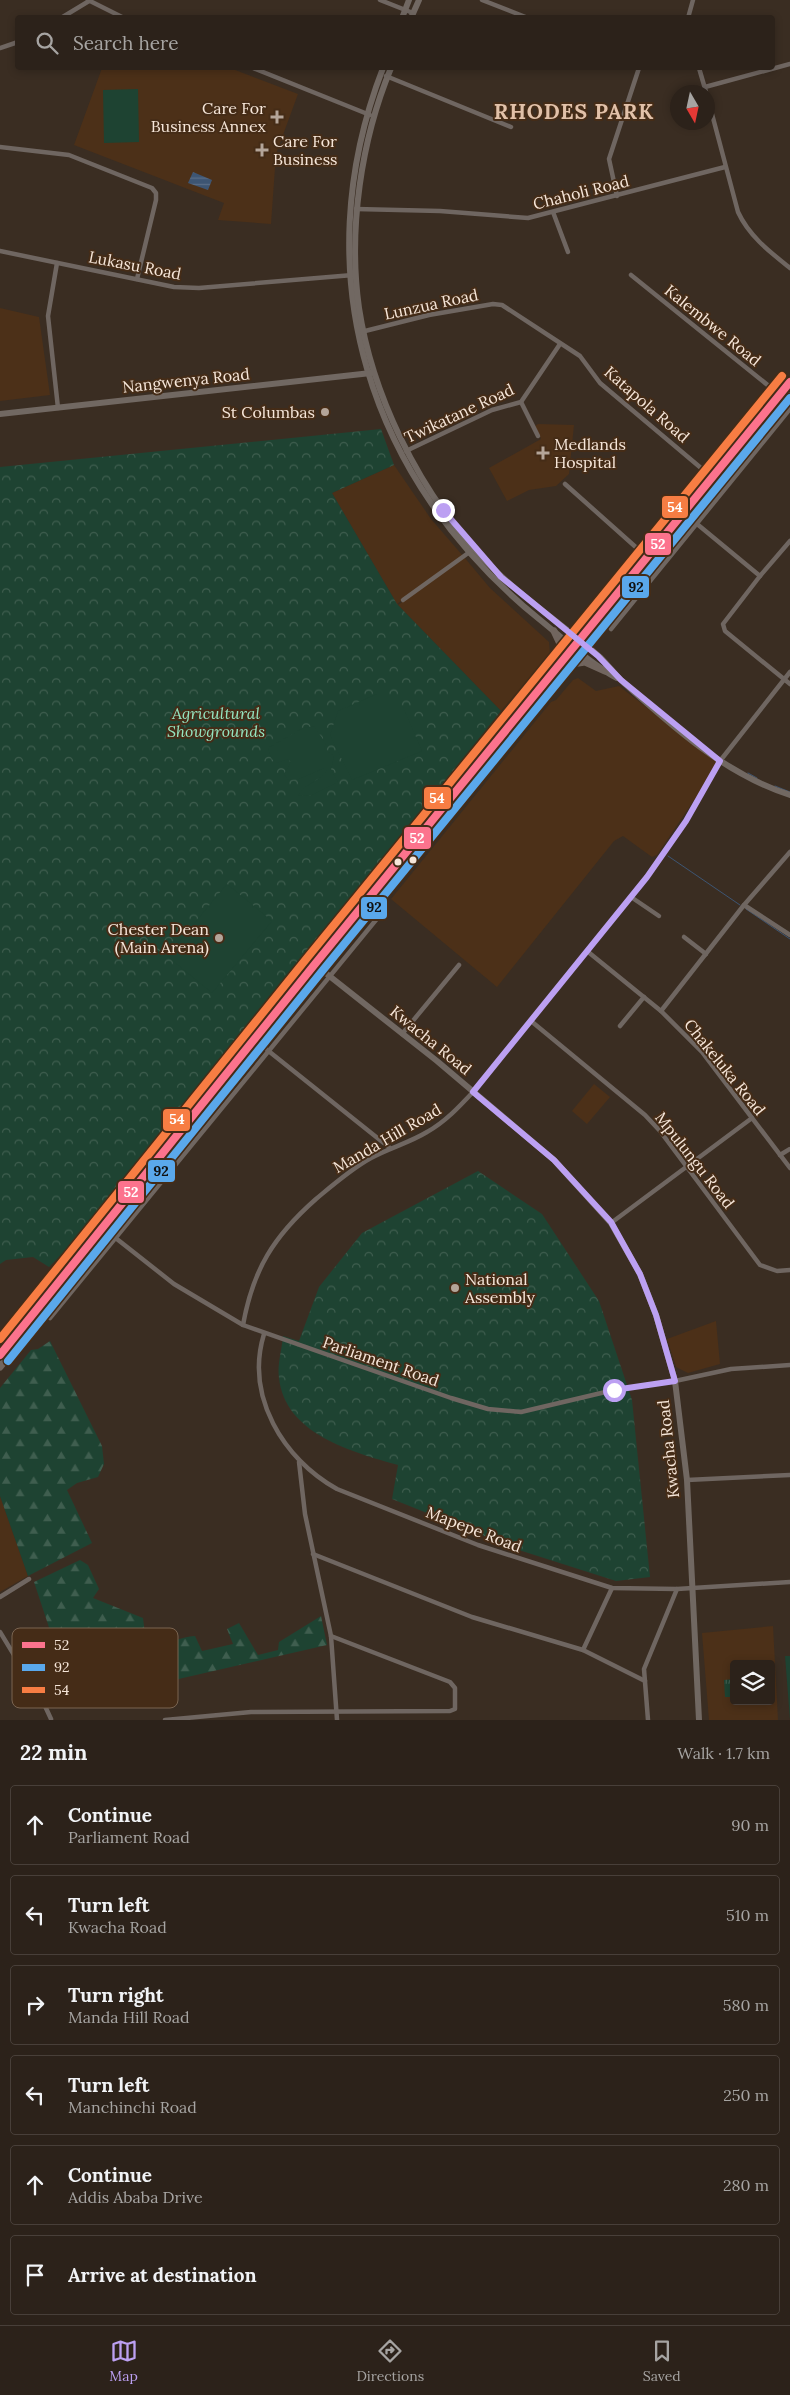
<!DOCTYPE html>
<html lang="en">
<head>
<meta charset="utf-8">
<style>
	body { margin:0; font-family:Lora,serif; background:#382f27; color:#f1f3f6 }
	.controls { position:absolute; right:15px; bottom:15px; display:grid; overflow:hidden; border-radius:5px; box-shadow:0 2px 8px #0003 }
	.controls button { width:45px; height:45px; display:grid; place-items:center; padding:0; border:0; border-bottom:1px solid #483f39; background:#2c221a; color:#f1f3f6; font:25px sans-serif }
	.compass { position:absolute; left:670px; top:85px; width:45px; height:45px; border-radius:50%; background:#2c221a; box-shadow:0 2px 8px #0003; rotate:171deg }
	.stop { position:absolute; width:15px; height:15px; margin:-11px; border:4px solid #bca0f2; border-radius:50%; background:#fff }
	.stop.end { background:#bca0f2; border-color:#fff; box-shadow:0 1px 5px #0008 }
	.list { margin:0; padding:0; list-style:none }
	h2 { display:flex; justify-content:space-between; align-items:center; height:65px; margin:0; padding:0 20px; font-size:21px }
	h2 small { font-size:16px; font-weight:400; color:#a6a4a2 }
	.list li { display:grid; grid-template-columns:32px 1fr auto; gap:15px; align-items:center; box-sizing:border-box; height:80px; margin:0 10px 10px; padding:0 10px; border:1px solid #483f39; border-radius:5px }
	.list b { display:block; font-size:19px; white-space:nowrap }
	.list p { margin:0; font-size:16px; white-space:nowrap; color:#a6a4a2 }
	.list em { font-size:16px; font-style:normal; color:#a6a4a2 }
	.icon { flex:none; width:28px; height:28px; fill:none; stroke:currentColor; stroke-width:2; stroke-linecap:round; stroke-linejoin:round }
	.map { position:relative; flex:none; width:790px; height:1720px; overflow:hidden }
	.search { position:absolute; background:#2c221a; box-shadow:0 2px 8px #0003; left:15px; right:15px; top:15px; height:55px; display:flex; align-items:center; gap:12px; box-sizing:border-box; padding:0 18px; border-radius:5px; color:#a6a4a2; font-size:19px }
	.sheet { height:605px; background:#2c221a }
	nav { display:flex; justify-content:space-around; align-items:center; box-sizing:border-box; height:70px; border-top:1px solid #483f39; background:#2c221a; font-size:14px; color:#a6a4a2 }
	nav a { display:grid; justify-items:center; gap:2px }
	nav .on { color:#bca0f2 }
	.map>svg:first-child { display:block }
	.built { fill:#4c3018; fill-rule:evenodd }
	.grass { fill:url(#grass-tufts) }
	.forest { fill:url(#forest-firs) }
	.park { fill:url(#park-crowns) }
	.garden { fill:#1e4332 }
	.water { fill:url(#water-rules) }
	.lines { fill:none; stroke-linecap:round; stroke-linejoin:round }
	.stream { stroke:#3d5573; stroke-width:1 }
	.street { stroke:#6f6661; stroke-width:4.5 }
	.secondary { stroke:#716862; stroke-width:6 }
	.primary { stroke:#71655e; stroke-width:7 }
	.bus-1-casing { stroke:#452c17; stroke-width:11 }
	.bus-2-casing { stroke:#452c17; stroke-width:11 }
	.bus-3-casing { stroke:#452c17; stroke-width:11 }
	.bus-1 { stroke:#fc738d; stroke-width:8 }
	.bus-2 { stroke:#5aa8eb; stroke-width:8 }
	.bus-3 { stroke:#f77d43; stroke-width:8 }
	.route { stroke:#bca0f2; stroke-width:6 }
	.poi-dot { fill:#b4a599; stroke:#452c17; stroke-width:2 }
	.bus-dot { fill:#f6e6d9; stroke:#452c17; stroke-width:2 }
	.labels { text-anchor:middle; stroke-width:4; stroke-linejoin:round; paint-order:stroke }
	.poi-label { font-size:16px; fill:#f6e6d9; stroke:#452c17; text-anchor:end }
	.street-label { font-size:16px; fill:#f6e6d9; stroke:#452c17 }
	.park-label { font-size:16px; font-style:italic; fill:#94e5c1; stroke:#452c17 }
	.district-label { font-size:21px; font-weight:bold; letter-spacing:1px; fill:#e1c1a9; stroke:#452c17 }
	.key { fill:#452c17; stroke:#7a6451; stroke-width:1 }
	.key-label { font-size:14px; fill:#f6e6d9 }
	.line-badge { stroke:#452c17; stroke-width:2 }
	.badge-label { font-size:14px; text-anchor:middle; font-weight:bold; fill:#fff }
	.pale-badge-label { font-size:14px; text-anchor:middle; font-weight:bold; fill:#111 }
</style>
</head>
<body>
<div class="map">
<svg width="790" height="1720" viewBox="0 0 790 1720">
	<defs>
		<pattern id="grass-tufts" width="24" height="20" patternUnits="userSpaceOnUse" patternTransform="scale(1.25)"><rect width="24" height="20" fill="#1e4332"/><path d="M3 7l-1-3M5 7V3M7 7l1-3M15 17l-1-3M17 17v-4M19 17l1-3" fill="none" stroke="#3f5e4f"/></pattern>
		<pattern id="forest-firs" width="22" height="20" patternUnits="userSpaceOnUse" patternTransform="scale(1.25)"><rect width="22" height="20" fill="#1e4332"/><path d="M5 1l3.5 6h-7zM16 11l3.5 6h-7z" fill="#3f5e4f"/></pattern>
		<pattern id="park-crowns" width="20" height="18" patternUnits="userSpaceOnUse" patternTransform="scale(1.25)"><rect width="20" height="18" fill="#1e4332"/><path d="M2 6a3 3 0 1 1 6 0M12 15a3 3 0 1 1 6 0" fill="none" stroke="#3f5e4f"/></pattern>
		<pattern id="water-rules" width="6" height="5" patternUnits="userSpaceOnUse" patternTransform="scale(1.25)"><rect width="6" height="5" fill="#3d5573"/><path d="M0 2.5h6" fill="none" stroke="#5a6d86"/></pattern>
	</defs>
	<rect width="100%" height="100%" fill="#3a2d22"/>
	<!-- built -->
	<g class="built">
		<polygon points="102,68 230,68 298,94 276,154 271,224 218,220 224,203 74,145"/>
		<polygon points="0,308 39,317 50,395 0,401"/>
		<polygon points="538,424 574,425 569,474 556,486 529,490 507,501 489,468 541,439 535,426"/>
		<polygon points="394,465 431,519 463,556 397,604 332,493"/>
		<polygon points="464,557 490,588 549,642 550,654 501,711 398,605"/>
		<polygon points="578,678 596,691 619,686 719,763 657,855 652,857 623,836 614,841 497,987 391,899 551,702 556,700 573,680"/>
		<polygon points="594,1084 610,1097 587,1124 572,1111"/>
		<polygon points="716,1321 720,1364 688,1373 676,1367 667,1339"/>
		<polygon points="0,1496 28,1576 0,1592"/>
		<path d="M 773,1626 L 778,1720 L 709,1720 L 702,1633 ZM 734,1664 L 771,1664 L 771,1701 L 734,1701 Z"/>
	</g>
	<!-- grass -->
	<polygon class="grass" points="734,1679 734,1697 725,1697 724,1680"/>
	<!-- forest -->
	<g class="forest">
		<polygon points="50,1341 102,1446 104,1464 98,1477 77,1483 67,1490 92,1543 28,1576 0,1496 0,1388 31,1350 38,1349"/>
		<path d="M 80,1560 L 88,1565 L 99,1589 L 93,1598 L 143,1618 L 145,1634 L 155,1643 C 169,1644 180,1637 195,1636 L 202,1651 L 233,1644 L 227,1629 L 239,1623 L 258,1655 L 278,1650 L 279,1642 L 321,1616 L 327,1645 L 74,1703 L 34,1582 Z"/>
	</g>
	<!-- park -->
	<g class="park">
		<polygon points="381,429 394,465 332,493 397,604 501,711 243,1034 63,1253 49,1267 33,1257 6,1260 0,1264 0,467"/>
		<path d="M 478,1171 L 542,1214 L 599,1301 L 632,1400 L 650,1577 L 616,1581 L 522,1551 L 392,1499 L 398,1465 C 352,1452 285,1434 279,1378 C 277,1365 282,1349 283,1336 L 299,1341 L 319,1287 L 362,1233 Z"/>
	</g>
	<!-- garden -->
	<g class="garden">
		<polygon points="138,89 139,142 104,143 103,90"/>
		<polygon points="377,694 403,707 422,751 352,780 330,735 338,711"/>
		<path d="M 314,726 L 326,744 L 324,747 L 325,750 L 334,756 L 331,770 L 338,782 L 312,795 L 298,796 C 303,784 320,782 327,770 L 324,768 L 299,779 L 288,780 L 284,774 L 291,762 L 288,759 L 276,763 L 271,758 L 268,748 L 303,728 Z"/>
		<polygon points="227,884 272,921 212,993 167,956"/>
		<polygon points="785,1656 790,1656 790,1720"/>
	</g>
	<!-- water -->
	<polygon class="water" points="193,172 212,180 208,190 188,183"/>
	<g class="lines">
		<!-- stream -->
		<g class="stream">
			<polyline points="748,773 757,778"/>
			<polyline points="775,786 790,792"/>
			<polyline points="668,856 740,905"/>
			<polyline points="746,909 790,939"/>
		</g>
		<!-- street -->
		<g class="street">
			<polyline points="88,0 124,18"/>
			<polyline points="380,0 413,13"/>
			<polyline points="482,0 528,18"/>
			<polyline points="61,18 89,1"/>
			<polyline points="688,18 693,0"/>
			<polyline points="0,48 18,42"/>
			<polyline points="253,68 370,115"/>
			<polyline points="699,68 706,92"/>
			<polyline points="386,76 511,127"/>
			<polyline points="705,87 790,64"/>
			<path d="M 708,99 L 738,212 C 749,236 770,252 790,268"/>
			<polyline points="0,147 69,155 152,188 156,193 156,200 137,279"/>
			<polyline points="617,196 609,159 639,68"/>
			<polyline points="356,209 440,211 528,218 725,167"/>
			<polyline points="553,212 568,252"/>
			<polyline points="0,251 174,287 199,288 353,275"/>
			<polyline points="57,263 48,316 58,408"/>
			<polyline points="631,275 780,395"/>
			<polyline points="361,332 429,315 493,304 502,305 580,356 600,383 720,484"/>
			<polyline points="521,402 538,436"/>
			<polyline points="406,451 492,410 521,402 560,344"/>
			<polyline points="565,484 648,558"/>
			<polyline points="691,519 760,576"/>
			<polyline points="790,541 760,576 723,624 725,631 790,684"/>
			<polyline points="403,600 471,551"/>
			<polyline points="611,629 790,409"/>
			<polyline points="631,897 659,916"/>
			<polyline points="744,905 790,935"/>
			<polyline points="684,937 706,954"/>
			<polyline points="587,951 661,1011 702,1052 790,1168"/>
			<polyline points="661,1011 744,905 790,852"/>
			<polyline points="531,1021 645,1115 660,1131 760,1265 777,1271 790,1270"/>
			<polyline points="620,1026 644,997"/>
			<polyline points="402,1034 459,965"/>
			<polyline points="261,1045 390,1148"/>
			<polyline points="780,1155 790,1149"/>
			<polyline points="611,1223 752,1118"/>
			<polyline points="108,1232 174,1284 243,1325 451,1398 488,1409 521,1412 614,1390 675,1381 731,1369 790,1365"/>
			<polyline points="50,1318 380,915"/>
			<path d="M 243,1325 C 253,1269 274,1236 316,1199 C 334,1184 351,1169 371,1158 C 389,1148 409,1143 427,1132 C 445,1122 459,1107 473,1092 L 647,877 L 686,821 L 720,761 L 790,672"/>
			<path d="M 264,1334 C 245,1396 283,1459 337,1489 L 478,1545 L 612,1588 L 677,1589 L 790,1582"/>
			<polyline points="299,1462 305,1514 331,1636 337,1720"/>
			<polyline points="687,1480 790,1475"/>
			<polyline points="313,1554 472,1617 583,1650 645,1681"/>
			<polyline points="0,1597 29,1579"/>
			<polyline points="0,1632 45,1706 51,1719"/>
			<polyline points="583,1650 612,1588"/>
			<polyline points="165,1720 251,1712 450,1711 455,1709 455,1688 450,1682 331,1636"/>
			<polyline points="648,1720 644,1669 677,1589"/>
		</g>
		<!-- secondary -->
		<g class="secondary">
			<polyline points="402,18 409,0"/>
			<polyline points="411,18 419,0"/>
			<path d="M 383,68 C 303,275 369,481 539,619 C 564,639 589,663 617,678"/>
			<path d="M 391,68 C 361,140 348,230 359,308 C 372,394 417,486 475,550 C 513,592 559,621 601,658 C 609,666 615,675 623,682 C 673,727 725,774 790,795"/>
			<polyline points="0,414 371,373"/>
			<polyline points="318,967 437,1061 554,1160 611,1223 640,1274 656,1315 675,1381 687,1480 699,1720"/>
		</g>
		<!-- primary -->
		<g class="primary">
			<polyline points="554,631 561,646 561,663"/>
			<polyline points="572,636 585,634"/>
			<polyline points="572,664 585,662 605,671"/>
			<polyline points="0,1355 254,1042 315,964 790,382"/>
			<polyline points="0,1367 77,1269 790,396"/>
		</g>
		<defs>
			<polyline id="bus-1" points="0,1355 315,964 790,382"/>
			<polyline id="bus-2" points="8,1361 323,970 790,398"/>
			<polyline id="bus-3" points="0,1339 307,958 782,376"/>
		</defs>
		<!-- bus-1 casing -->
		<use href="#bus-1" class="bus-1-casing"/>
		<!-- bus-2 casing -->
		<use href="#bus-2" class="bus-2-casing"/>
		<!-- bus-3 casing -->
		<use href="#bus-3" class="bus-3-casing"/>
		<!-- bus-1 -->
		<use href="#bus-1" class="bus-1"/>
		<!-- bus-2 -->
		<use href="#bus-2" class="bus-2"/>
		<!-- bus-3 -->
		<use href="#bus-3" class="bus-3"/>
	</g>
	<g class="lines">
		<!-- route -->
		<polyline class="route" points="443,510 501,577 598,656 621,680 720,761 686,821 647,877 473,1092 554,1160 611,1222 640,1274 656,1315 675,1381 614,1390"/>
	</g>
	<!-- markers -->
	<g class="poi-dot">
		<path d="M274.5 109.5h5v5h5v5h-5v5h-5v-5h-5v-5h5z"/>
		<path d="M259.5 142.5h5v5h5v5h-5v5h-5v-5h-5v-5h5z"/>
		<circle cx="325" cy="412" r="5"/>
		<path d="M540.5 445.5h5v5h5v5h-5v5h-5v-5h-5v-5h5z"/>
		<circle cx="219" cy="938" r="5"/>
		<circle cx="455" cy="1288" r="5"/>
	</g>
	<g class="bus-dot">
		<circle cx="413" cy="860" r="4.5"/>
		<circle cx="398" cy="862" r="4.5"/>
	</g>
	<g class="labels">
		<!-- poi labels -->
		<g class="poi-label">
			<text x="266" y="114">Care For<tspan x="266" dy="18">Business Annex</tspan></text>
			<text x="273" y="147" text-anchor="start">Care For<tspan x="273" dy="18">Business</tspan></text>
			<text x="315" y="418">St Columbas</text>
			<text x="554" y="450" text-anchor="start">Medlands<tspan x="554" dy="18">Hospital</tspan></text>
			<text x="209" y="935">Chester Dean<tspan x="209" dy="18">(Main Arena)</tspan></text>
			<text x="465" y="1285" text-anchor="start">National<tspan x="465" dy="18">Assembly</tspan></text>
		</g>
		<!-- street labels -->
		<g class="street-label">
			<text transform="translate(581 192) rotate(-14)" y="6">Chaholi Road</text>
			<text transform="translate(135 265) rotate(11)" y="6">Lukasu Road</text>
			<text transform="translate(431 304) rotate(-12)" y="6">Lunzua Road</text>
			<text transform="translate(713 325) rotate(39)" y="6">Kalembwe Road</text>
			<text transform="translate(186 380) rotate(-6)" y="6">Nangwenya Road</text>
			<text transform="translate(647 404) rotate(41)" y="6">Katapola Road</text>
			<text transform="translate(459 413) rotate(-25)" y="6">Twikatane Road</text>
			<text transform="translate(431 1040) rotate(39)" y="6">Kwacha Road</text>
			<text transform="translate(725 1067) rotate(51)" y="6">Chakeluka Road</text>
			<text transform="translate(387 1138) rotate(-30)" y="6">Manda Hill Road</text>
			<text transform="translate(695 1160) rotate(52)" y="6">Mpulungu Road</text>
			<text transform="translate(381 1361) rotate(19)" y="6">Parliament Road</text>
			<text transform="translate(668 1449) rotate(-96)" y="6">Kwacha Road</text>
			<text transform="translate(474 1529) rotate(21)" y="6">Mapepe Road</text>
		</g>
		<!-- park labels -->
		<g class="park-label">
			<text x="216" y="719">Agricultural<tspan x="216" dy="18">Showgrounds</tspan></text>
		</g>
		<!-- district labels -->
		<g class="district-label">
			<text x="574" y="119">RHODES PARK</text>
		</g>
	</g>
	<!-- legend -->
	<rect x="12" y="1628" width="166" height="80" rx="8" class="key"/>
	<rect x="22" y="1642" width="23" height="6" fill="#fc738d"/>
	<rect x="22" y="1664" width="23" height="7" fill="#5aa8eb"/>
	<rect x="22" y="1687" width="23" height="6" fill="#f77d43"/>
	<g class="key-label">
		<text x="54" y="1650">52</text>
		<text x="54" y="1672">92</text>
		<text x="54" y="1695">54</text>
	</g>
	<g class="line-badge">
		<rect x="661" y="495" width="28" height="24" rx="5" fill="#f77d43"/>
		<rect x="644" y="532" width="28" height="24" rx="5" fill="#fc738d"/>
		<rect x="621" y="575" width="29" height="24" rx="5" fill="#5aa8eb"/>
		<rect x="423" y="786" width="29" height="24" rx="5" fill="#f77d43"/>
		<rect x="403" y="826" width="29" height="24" rx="5" fill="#fc738d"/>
		<rect x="360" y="896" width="28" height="24" rx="5" fill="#5aa8eb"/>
		<rect x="162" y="1108" width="29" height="24" rx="5" fill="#f77d43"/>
		<rect x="147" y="1159" width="29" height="24" rx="5" fill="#5aa8eb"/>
		<rect x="117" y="1180" width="28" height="24" rx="5" fill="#fc738d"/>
	</g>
	<g class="badge-label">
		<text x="675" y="512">54</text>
		<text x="658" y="549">52</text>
		<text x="437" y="803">54</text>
		<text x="417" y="843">52</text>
		<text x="177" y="1124">54</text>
		<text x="131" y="1197">52</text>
	</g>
	<g class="pale-badge-label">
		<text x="636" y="592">92</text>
		<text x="374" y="912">92</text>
		<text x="161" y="1176">92</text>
	</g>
</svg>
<div class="controls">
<button><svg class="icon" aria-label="layers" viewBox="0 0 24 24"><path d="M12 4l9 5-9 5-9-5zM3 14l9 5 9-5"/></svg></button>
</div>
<svg class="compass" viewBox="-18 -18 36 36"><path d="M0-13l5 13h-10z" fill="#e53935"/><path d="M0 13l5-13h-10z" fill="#a6a4a2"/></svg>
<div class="stop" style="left:614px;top:1390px"></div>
<div class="stop end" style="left:443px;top:510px"></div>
<div class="search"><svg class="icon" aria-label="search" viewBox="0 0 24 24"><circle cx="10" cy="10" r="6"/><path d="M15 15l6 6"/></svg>Search here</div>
</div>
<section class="sheet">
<h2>22 min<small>Walk · 1.7 km</small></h2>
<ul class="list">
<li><svg class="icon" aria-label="ahead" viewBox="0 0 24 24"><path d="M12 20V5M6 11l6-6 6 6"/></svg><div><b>Continue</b><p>Parliament Road</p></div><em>90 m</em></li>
<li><svg class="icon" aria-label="left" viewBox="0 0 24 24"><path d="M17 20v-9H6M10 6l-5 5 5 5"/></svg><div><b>Turn left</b><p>Kwacha Road</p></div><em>510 m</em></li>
<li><svg class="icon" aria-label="right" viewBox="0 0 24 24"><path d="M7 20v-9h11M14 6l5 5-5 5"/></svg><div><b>Turn right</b><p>Manda Hill Road</p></div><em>580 m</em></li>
<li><svg class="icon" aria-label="left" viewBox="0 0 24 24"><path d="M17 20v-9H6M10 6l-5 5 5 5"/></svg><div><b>Turn left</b><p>Manchinchi Road</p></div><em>250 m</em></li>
<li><svg class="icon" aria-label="ahead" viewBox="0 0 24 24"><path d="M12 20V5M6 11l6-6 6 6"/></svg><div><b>Continue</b><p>Addis Ababa Drive</p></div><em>280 m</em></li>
<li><svg class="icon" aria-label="arrive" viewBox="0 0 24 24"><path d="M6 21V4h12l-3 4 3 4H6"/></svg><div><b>Arrive at destination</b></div></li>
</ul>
</section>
<nav>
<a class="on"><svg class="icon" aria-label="map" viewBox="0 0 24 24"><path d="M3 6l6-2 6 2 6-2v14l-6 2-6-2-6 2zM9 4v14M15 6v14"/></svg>Map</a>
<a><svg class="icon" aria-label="directions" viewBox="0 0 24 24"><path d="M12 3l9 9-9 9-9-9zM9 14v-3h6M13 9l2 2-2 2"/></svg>Directions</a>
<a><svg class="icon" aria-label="saved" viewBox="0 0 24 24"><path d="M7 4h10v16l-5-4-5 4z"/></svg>Saved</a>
</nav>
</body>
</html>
